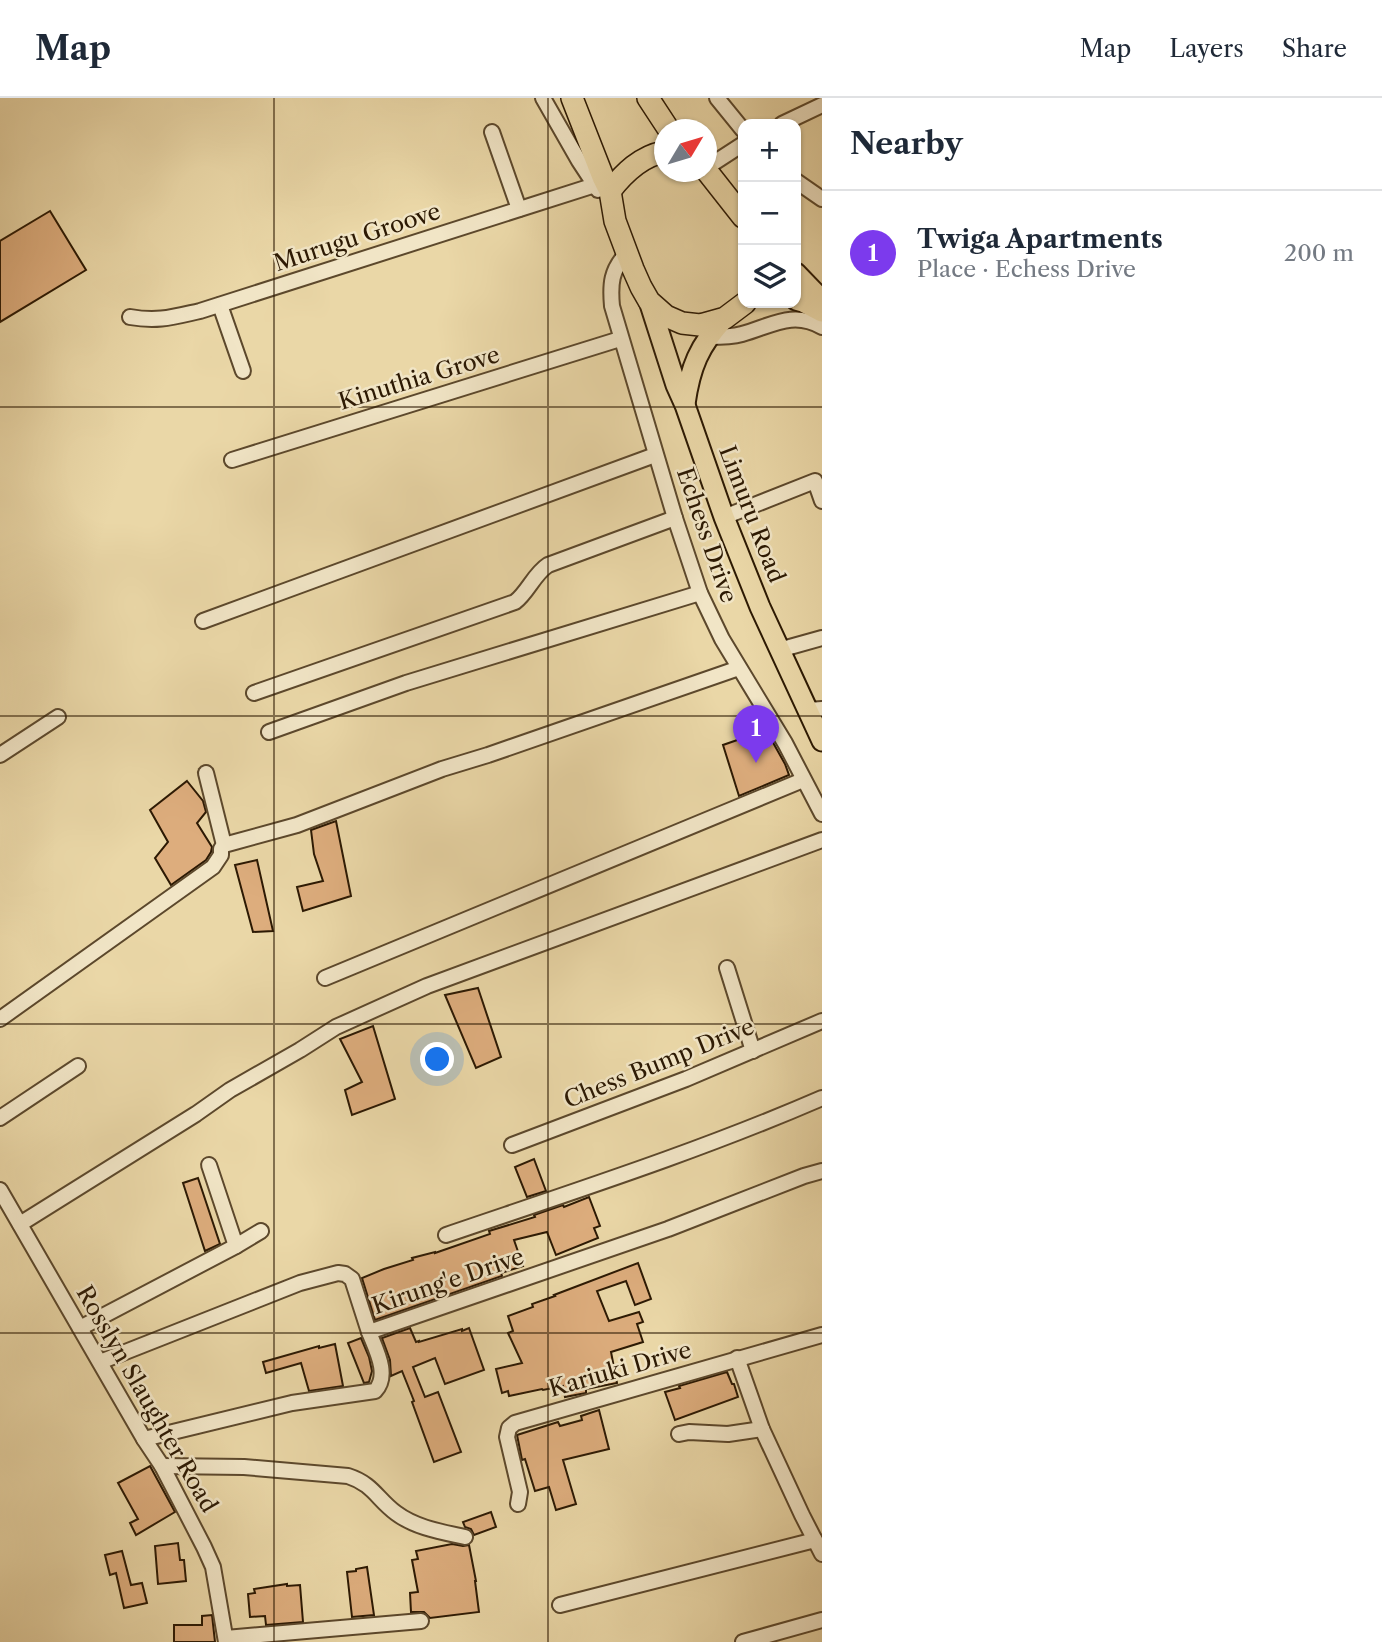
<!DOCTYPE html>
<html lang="en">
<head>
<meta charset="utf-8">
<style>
	body { margin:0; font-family:"Libre Caslon Text",serif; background:#f2f2f3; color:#1f2937 }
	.controls { position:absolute; right:21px; top:21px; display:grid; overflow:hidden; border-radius:14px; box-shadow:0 2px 5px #0004 }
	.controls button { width:63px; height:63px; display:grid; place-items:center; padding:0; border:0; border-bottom:2px solid #e0e1e3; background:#fff; color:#1f2937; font:35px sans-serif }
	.compass { position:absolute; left:654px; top:21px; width:63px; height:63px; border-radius:50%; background:#fff; box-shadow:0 2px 5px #0004; rotate:52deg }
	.you { position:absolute; left:438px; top:962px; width:24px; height:24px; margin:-18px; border:5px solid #fff; border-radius:50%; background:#1a73e8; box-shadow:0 0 0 10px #1a73e833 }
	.badge { display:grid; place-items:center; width:46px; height:46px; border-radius:50%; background:#7c3aed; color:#fff; font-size:23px; font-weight:700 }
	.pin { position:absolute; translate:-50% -58px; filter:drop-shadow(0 2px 4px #0008) }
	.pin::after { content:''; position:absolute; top:37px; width:24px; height:21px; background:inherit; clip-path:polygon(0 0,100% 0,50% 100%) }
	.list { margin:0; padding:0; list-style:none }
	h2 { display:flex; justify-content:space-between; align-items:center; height:91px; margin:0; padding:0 28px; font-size:30px }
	h2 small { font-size:23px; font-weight:400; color:#747a83 }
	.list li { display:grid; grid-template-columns:46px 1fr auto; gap:21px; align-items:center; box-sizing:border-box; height:126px; padding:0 28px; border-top:2px solid #e0e1e3 }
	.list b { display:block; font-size:26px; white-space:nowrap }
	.list p { margin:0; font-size:23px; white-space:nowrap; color:#747a83 }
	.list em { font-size:23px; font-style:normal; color:#747a83 }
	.icon { flex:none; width:38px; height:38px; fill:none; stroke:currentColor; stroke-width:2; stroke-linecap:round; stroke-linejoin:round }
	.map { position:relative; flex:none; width:822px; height:1544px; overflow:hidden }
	header { display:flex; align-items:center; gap:42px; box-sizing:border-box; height:98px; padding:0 35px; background:#fff; border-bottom:2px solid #e0e1e3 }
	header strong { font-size:33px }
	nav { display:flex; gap:38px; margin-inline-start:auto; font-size:24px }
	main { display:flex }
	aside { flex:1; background:#fff }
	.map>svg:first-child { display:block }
	.building { fill:#ddad7d; stroke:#2c1903; stroke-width:2 }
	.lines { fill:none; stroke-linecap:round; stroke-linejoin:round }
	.minor-casing { stroke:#5c482c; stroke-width:18 }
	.major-casing { stroke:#2c1903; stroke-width:23 }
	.highway-casing { stroke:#2c1903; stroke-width:24 }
	.minor { stroke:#f1e5c6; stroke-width:14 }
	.major { stroke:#ead7a7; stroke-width:19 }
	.highway { stroke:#ead7a7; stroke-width:21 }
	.grid { fill:none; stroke:#2c1903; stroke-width:2; stroke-opacity:0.55 }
	.labels { text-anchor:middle; stroke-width:5; stroke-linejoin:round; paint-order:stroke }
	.street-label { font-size:23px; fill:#2c1903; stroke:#f1e5c6 }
</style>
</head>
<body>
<header>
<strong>Map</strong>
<nav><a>Map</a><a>Layers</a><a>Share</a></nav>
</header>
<main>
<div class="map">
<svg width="822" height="1544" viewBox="0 0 822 1544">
	<rect width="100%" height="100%" fill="#ead7a7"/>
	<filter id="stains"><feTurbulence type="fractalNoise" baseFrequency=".00286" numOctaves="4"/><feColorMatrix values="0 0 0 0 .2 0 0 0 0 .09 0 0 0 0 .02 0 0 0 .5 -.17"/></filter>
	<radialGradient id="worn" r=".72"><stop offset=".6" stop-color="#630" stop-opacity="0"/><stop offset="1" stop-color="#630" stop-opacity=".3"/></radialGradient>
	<!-- building -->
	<g class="building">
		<polygon points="50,113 86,172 0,224 0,143"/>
		<polygon points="766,632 785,666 789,677 739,698 723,647"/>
		<polygon points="187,683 203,703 206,714 197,725 212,749 211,754 206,762 171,787 155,760 168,744 150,712"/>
		<polygon points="336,723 351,798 303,813 297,789 323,783 314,756 311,732"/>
		<polygon points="257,762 273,833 253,834 235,767"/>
		<polygon points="478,890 501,959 476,970 445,897"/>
		<polygon points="373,928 395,1001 352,1017 345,992 362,984 340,941"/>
		<polygon points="534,1061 546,1093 527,1099 515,1069"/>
		<polygon points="198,1080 220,1146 205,1153 183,1085"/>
		<polygon points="589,1099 600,1128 594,1130 598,1140 556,1157 547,1134 514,1142 523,1168 501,1175 502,1178 375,1222 362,1180 384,1171 413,1162 412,1160 435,1154 435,1155 490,1136 489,1133 535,1119 534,1117 563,1107 564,1109"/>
		<polygon points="638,1165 651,1201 635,1207 626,1183 597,1193 609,1223 639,1214 643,1224 637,1226 643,1244 611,1254 617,1285 586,1291 586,1295 565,1299 563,1288 543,1292 542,1291 509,1298 508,1293 502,1295 496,1271 522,1265 508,1235 513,1233 508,1218 533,1209 532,1206 555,1198 554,1197"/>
		<polygon points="410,1230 416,1244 419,1243 419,1244 462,1231 462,1233 469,1230 484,1272 445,1286 435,1260 413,1269 425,1299 438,1294 461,1354 434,1364 412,1304 414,1303 402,1273 391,1278 390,1262 382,1240"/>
		<polygon points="361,1240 369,1259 372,1273 369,1284 364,1285 348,1245"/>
		<polygon points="335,1246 343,1288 309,1293 301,1265 266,1275 263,1264 319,1248 319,1250"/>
		<polygon points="727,1274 732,1286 734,1286 738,1299 675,1322 665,1294 680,1290 679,1288"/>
		<polygon points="599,1312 609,1351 563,1362 576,1406 556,1412 549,1389 535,1393 525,1361 522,1362 517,1337 558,1324 560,1328 582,1322 581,1318"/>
		<polygon points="150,1368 175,1414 136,1437 130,1425 138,1421 118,1385"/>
		<polygon points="491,1414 496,1429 474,1437 471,1431 465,1429 463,1424"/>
		<polygon points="178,1445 180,1462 184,1462 186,1483 158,1486 155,1448"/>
		<polygon points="452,1446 463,1448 469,1447 476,1483 475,1483 479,1514 430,1520 424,1514 411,1514 410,1495 418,1494 412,1462 418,1461 416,1453"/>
		<polygon points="122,1453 131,1487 142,1485 147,1505 124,1510 116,1475 110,1477 105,1457"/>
		<polygon points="367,1469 374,1517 352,1519 347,1474 356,1473 356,1471"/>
		<polygon points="287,1486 287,1488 300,1487 303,1524 266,1527 265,1518 250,1519 248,1496 255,1495 254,1491"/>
		<polygon points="212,1517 215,1544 174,1544 174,1527 202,1527 202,1518"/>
	</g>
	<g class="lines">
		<defs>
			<g id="minor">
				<polyline points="543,0 579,63 598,92"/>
				<polyline points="717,0 743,32"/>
				<polyline points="782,26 822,7"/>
				<polyline points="492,34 519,111"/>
				<polyline points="706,70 743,46"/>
				<polyline points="796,83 822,101"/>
				<path d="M 627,155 C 611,172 610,186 612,208 L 675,420 L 700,495 L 722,541 L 785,645 L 822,716"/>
				<polyline points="220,207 243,273"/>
				<path d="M 130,219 C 158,224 173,219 200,213 L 595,87"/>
				<path d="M 709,239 C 721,239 731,239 742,236 C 771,228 793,212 822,229"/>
				<polyline points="232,362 620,241"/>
				<polyline points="724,419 815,383 822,403"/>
				<polyline points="203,523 655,357"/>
				<polyline points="779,552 822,540"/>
				<path d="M 254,595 L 515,504 C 528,494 534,476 548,467 L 675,420"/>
				<polyline points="808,612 822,611"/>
				<polyline points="269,634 406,585 700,495"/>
				<polyline points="0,657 58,619"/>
				<polyline points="206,675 224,747"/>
				<polyline points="727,870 753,953"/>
				<polyline points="325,880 803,682"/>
				<polyline points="0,921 213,769 221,757 221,751 224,747 297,727 442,671 488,657 739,570"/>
				<polyline points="0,1020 78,968"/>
				<polyline points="512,1047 686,981 822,923"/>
				<polyline points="209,1067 236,1148"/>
				<polyline points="0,1092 144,1341 162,1368 204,1449 213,1469 226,1544"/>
				<polyline points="20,1126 196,1016 230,992 300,952 336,929 427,888 822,742"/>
				<path d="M 446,1137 C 572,1094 700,1053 822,1000"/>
				<polyline points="80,1230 236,1148 261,1133"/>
				<polyline points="737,1260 762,1331 802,1417 822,1456"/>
				<polyline points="100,1264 300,1185 338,1175 345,1176 352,1181 369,1234"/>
				<polyline points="679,1336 689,1334 728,1336 762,1331"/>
				<path d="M 144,1341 L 292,1305 L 375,1293 C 390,1277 376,1252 369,1234 L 668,1131 L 804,1078 L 822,1073"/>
				<path d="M 162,1368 L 244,1369 L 348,1378 C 373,1386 377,1401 396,1415 C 416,1430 442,1434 465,1439"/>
				<polyline points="518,1406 520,1394 507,1339 509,1330 515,1325 822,1237"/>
				<polyline points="560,1507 815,1442"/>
				<polyline points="226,1540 421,1523"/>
				<polyline points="743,1544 822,1522"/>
			</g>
			<g id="major">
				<polyline points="796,175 822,202"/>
				<polyline points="796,202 803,204 822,214"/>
				<polyline points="649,203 676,287 685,307 724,419 760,509 822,643"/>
				<path d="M 685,306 C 690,270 699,247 725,220"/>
			</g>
			<g id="highway">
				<polyline points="572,0 603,79 610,93 615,123 633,171 641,189 649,203 666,218 682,225 700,227 725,220 745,205"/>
				<polyline points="648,0 669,32"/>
				<polyline points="706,72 743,119"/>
				<path d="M 610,93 C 624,75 641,58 664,54"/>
			</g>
		</defs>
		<!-- minor casing -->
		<use href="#minor" class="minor-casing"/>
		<!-- major casing -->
		<use href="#major" class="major-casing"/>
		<!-- highway casing -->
		<use href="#highway" class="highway-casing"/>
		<!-- minor -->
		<use href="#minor" class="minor"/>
		<!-- major -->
		<use href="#major" class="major"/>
		<!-- highway -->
		<use href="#highway" class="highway"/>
	</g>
	<!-- grid -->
	<path class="grid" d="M 274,0 L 274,1544M 548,0 L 548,1544M 0,309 L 822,309M 0,618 L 822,618M 0,926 L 822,926M 0,1235 L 822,1235"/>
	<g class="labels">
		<!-- street labels -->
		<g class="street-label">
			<text transform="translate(357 139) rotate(-18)" y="8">Murugu Groove</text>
			<text transform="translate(419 280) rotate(-17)" y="8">Kinuthia Grove</text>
			<text transform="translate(752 416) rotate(69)" y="8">Limuru Road</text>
			<text transform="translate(707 437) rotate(71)" y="8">Echess Drive</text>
			<text transform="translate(659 965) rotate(-22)" y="8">Chess Bump Drive</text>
			<text transform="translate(448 1183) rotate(-19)" y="8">Kirung'e Drive</text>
			<text transform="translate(620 1271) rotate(-16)" y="8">Kariuki Drive</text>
			<text transform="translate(147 1301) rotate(60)" y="8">Rosslyn Slaughter Road</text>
		</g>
	</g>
	<rect width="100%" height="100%" filter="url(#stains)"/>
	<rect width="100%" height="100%" fill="url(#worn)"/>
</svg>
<div class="controls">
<button>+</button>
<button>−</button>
<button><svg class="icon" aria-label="layers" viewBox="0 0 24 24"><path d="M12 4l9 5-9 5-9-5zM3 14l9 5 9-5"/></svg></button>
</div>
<svg class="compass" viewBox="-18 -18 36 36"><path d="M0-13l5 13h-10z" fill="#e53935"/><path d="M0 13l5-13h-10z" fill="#747a83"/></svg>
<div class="you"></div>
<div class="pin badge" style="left:756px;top:665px">1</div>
</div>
<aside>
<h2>Nearby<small></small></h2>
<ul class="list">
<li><span class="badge">1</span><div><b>Twiga Apartments</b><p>Place · Echess Drive</p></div><em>200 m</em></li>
</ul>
</aside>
</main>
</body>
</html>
